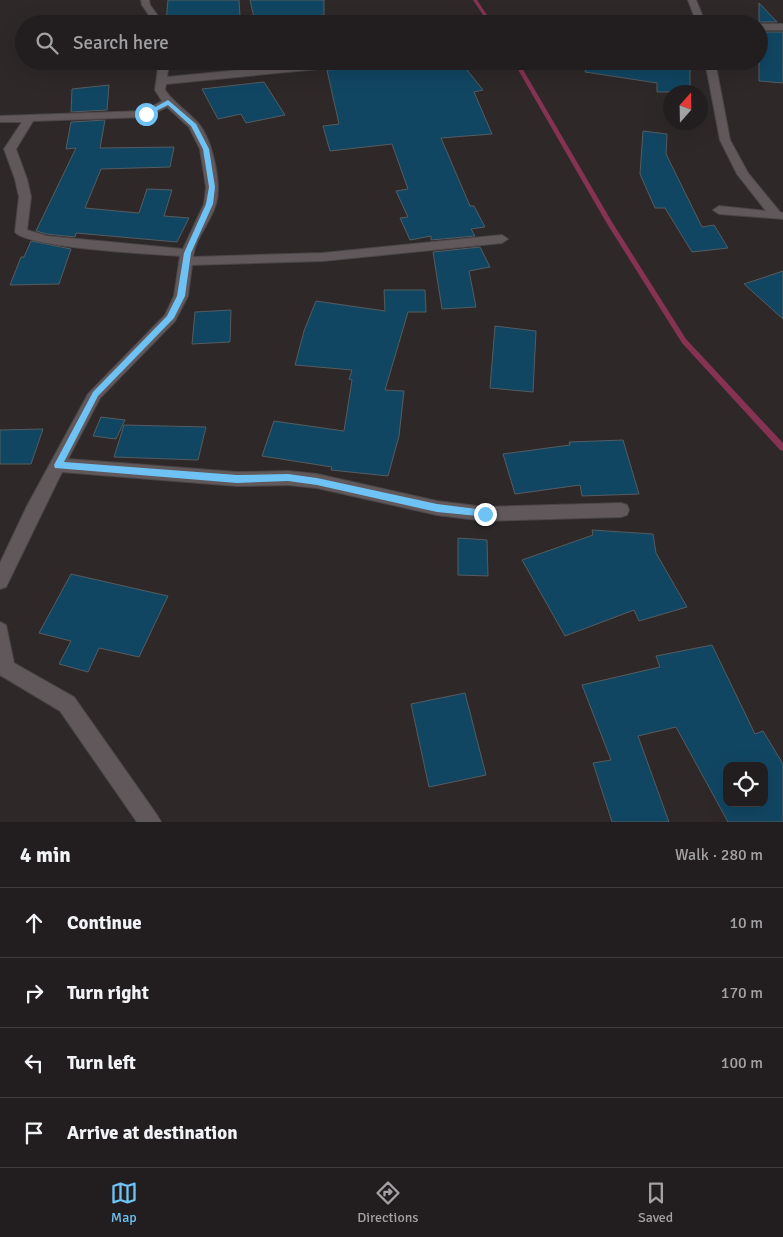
<!DOCTYPE html>
<html lang="en">
<head>
<meta charset="utf-8">
<style>
	body { margin:0; font-family:Signika,sans-serif; background:#2e2b2c; color:#f1f3f6 }
	.controls { position:absolute; right:15px; bottom:15px; display:grid; overflow:hidden; border-radius:10px; box-shadow:0 5px 20px #0002 }
	.controls button { width:45px; height:45px; display:grid; place-items:center; padding:0; border:0; border-bottom:1px solid #3f3c3d; background:#221e1f; color:#f1f3f6; font:25px sans-serif }
	.compass { position:absolute; left:663px; top:85px; width:45px; height:45px; border-radius:50%; background:#221e1f; box-shadow:0 5px 20px #0002; rotate:20deg }
	.stop { position:absolute; width:15px; height:15px; margin:-11px; border:4px solid #6fc2f4; border-radius:50%; background:#fff }
	.stop.end { background:#6fc2f4; border-color:#fff; box-shadow:0 1px 5px #0008 }
	.list { margin:0; padding:0; list-style:none }
	h2 { display:flex; justify-content:space-between; align-items:center; height:65px; margin:0; padding:0 20px; font-size:21px }
	h2 small { font-size:16px; font-weight:400; color:#a2a2a4 }
	.list li { display:grid; grid-template-columns:32px 1fr auto; gap:15px; align-items:center; box-sizing:border-box; height:70px; padding:0 20px; border-top:1px solid #3f3c3d }
	.list b { display:block; font-size:19px; white-space:nowrap }
	.list em { font-size:16px; font-style:normal; color:#a2a2a4 }
	.icon { flex:none; width:28px; height:28px; fill:none; stroke:currentColor; stroke-width:2; stroke-linecap:round; stroke-linejoin:round }
	.map { position:relative; flex:none; width:783px; height:822px; overflow:hidden }
	.search { position:absolute; background:#221e1f; box-shadow:0 5px 20px #0002; left:15px; right:15px; top:15px; height:55px; display:flex; align-items:center; gap:12px; box-sizing:border-box; padding:0 18px; border-radius:28px; color:#a2a2a4; font-size:19px }
	.sheet { height:345px; background:#221e1f }
	nav { display:flex; justify-content:space-around; align-items:center; box-sizing:border-box; height:70px; border-top:1px solid #3f3c3d; background:#221e1f; font-size:14px; color:#a2a2a4 }
	nav a { display:grid; justify-items:center; gap:2px }
	nav .on { color:#6fc2f4 }
	.map>svg:first-child { display:block }
	.lines { fill:none; stroke-linecap:round; stroke-linejoin:round }
	.stream { fill:#863253; fill-rule:evenodd }
	.building { fill:#114662; stroke:#555c60; fill-rule:evenodd }
	.street-casing { stroke:#4a4547; stroke-width:2 }
	.street { fill:#60585a; fill-rule:evenodd }
	.route { fill:#6fc2f4 }
</style>
</head>
<body>
<div class="map">
<svg width="783" height="822" viewBox="0 0 783 822">
	<rect width="100%" height="100%" fill="#2e2829"/>
	<g class="lines">
		<!-- stream -->
		<g class="stream">
			<polygon points="473,0 477,0 493,24 489,24"/>
			<polygon points="513,61 518,61 612,222 686,339 783,443 783,451 780,450 682,343 606,222"/>
		</g>
	</g>
	<!-- building -->
	<g class="building">
		<polygon points="168,0 239,0 240,16 166,22"/>
		<polygon points="250,0 324,0 324,15 255,22"/>
		<polygon points="759,3 777,22 759,22"/>
		<polygon points="759,32 783,32 783,83 759,81"/>
		<polygon points="436,61 460,61 483,90 474,92 492,134 441,138 470,206 474,206 485,227 471,229 475,236 431,240 431,236 410,240 400,218 408,217 396,191 408,189 392,144 330,151 323,126 339,124 327,70"/>
		<polygon points="588,61 690,61 690,92 657,92 657,83 585,72"/>
		<polygon points="264,82 285,115 246,123 241,114 218,119 202,89"/>
		<polygon points="109,85 107,110 71,112 72,89"/>
		<polygon points="105,120 100,148 174,147 170,167 101,169 85,208 139,213 147,189 172,190 164,216 189,218 177,242 76,233 75,237 47,234 36,231 76,148 66,149 71,122"/>
		<polygon points="643,131 667,134 666,154 702,227 714,225 728,248 692,252 665,208 655,208 640,174"/>
		<polygon points="31,241 71,249 59,284 10,285 21,257 24,257"/>
		<polygon points="480,247 490,267 469,271 476,307 442,309 433,252"/>
		<polygon points="783,271 783,319 744,284"/>
		<polygon points="384,290 425,290 426,312 408,312 385,390 404,391 399,436 388,476 331,470 332,467 262,456 274,421 344,431 352,380 349,379 352,370 295,365 304,331 316,301 385,311"/>
		<polygon points="231,310 230,342 192,344 195,312"/>
		<polygon points="495,326 536,331 533,392 490,388"/>
		<polygon points="101,417 125,420 116,439 93,436"/>
		<polygon points="124,425 206,427 198,460 114,457"/>
		<polygon points="43,429 31,464 0,464 0,430"/>
		<polygon points="623,440 639,494 582,496 580,485 515,494 503,454 570,445 569,442"/>
		<polygon points="592,530 653,534 656,553 687,607 639,621 634,610 565,636 522,560 593,535"/>
		<polygon points="458,538 487,540 488,576 458,575"/>
		<polygon points="71,574 168,596 139,657 99,648 88,672 59,664 71,641 39,633"/>
		<path d="M 712,645 L 755,734 L 763,731 L 783,764 L 783,822 L 728,822 L 676,727 L 638,736 L 669,822 L 612,822 L 593,763 L 611,760 L 582,685 L 660,667 L 656,656 ZM 727,766 L 764,766 L 764,803 L 727,803 Z"/>
		<polygon points="465,693 486,775 429,787 411,704"/>
	</g>
	<g class="lines">
		<defs>
			<g id="street">
				<polygon points="141,0 149,0 150,5 164,24 155,24 142,5"/>
				<polygon points="688,0 696,0 706,24 697,24"/>
				<rect x="759" y="24" width="24" height="6"/>
				<path d="M 159,61 L 169,61 L 167,77 L 336,61 L 374,61 L 369,64 L 166,84 L 165,90 C 174,103 187,111 198,123 C 212,139 222,183 216,204 C 211,222 195,238 193,257 L 323,253 L 502,235 L 508,239 L 502,243 L 323,261 L 192,265 L 188,296 L 175,321 L 100,398 L 68,459 L 237,472 L 288,471 L 317,474 L 437,501 L 485,507 L 621,503 L 627,505 L 629,510 L 627,515 L 621,517 L 485,521 L 437,515 L 317,488 L 288,485 L 237,486 L 62,472 L 6,587 L 0,589 L 0,563 L 27,506 L 88,394 L 165,315 L 174,296 L 180,256 C 154,254 27,248 15,232 L 19,197 L 15,179 L 4,149 L 22,122 L 0,122 L 0,116 L 144,111 L 162,101 L 155,90 ZM 167,107 L 189,127 L 200,149 L 206,187 L 204,204 L 183,249 L 47,236 L 27,230 L 31,197 L 27,179 L 16,149 L 33,121 L 146,117 Z"/>
				<polygon points="705,61 715,61 730,140 748,173 780,212 783,213 783,219 719,214 713,210 719,206 766,211 737,174 720,140"/>
				<polygon points="0,622 6,625 14,663 74,697 157,815 161,822 137,822 60,711 0,675"/>
			</g>
		</defs>
		<!-- street casing -->
		<use href="#street" class="street-casing"/>
		<!-- street -->
		<use href="#street" class="street"/>
	</g>
	<!-- route -->
	<polygon class="route" points="168,100 196,124 209,149 215,187 213,204 191,253 185,296 174,318 98,396 64,462 237,475 288,474 317,478 437,504 485,510 489,514 488,517 437,512 317,485 288,481 237,483 55,468 54,465 93,392 167,316 177,296 184,253 206,204 209,187 203,149 191,126 168,105 148,115 143,114"/>
</svg>
<div class="controls">
<button><svg class="icon" aria-label="locate" viewBox="0 0 24 24"><circle cx="12" cy="12" r="6"/><path d="M12 2v4M12 18v4M2 12h4M18 12h4"/></svg></button>
</div>
<svg class="compass" viewBox="-18 -18 36 36"><path d="M0-13l5 13h-10z" fill="#e53935"/><path d="M0 13l5-13h-10z" fill="#a2a2a4"/></svg>
<div class="stop" style="left:146px;top:114px"></div>
<div class="stop end" style="left:485px;top:514px"></div>
<div class="search"><svg class="icon" aria-label="search" viewBox="0 0 24 24"><circle cx="10" cy="10" r="6"/><path d="M15 15l6 6"/></svg>Search here</div>
</div>
<section class="sheet">
<h2>4 min<small>Walk · 280 m</small></h2>
<ul class="list">
<li><svg class="icon" aria-label="ahead" viewBox="0 0 24 24"><path d="M12 20V5M6 11l6-6 6 6"/></svg><div><b>Continue</b></div><em>10 m</em></li>
<li><svg class="icon" aria-label="right" viewBox="0 0 24 24"><path d="M7 20v-9h11M14 6l5 5-5 5"/></svg><div><b>Turn right</b></div><em>170 m</em></li>
<li><svg class="icon" aria-label="left" viewBox="0 0 24 24"><path d="M17 20v-9H6M10 6l-5 5 5 5"/></svg><div><b>Turn left</b></div><em>100 m</em></li>
<li><svg class="icon" aria-label="arrive" viewBox="0 0 24 24"><path d="M6 21V4h12l-3 4 3 4H6"/></svg><div><b>Arrive at destination</b></div></li>
</ul>
</section>
<nav>
<a class="on"><svg class="icon" aria-label="map" viewBox="0 0 24 24"><path d="M3 6l6-2 6 2 6-2v14l-6 2-6-2-6 2zM9 4v14M15 6v14"/></svg>Map</a>
<a><svg class="icon" aria-label="directions" viewBox="0 0 24 24"><path d="M12 3l9 9-9 9-9-9zM9 14v-3h6M13 9l2 2-2 2"/></svg>Directions</a>
<a><svg class="icon" aria-label="saved" viewBox="0 0 24 24"><path d="M7 4h10v16l-5-4-5 4z"/></svg>Saved</a>
</nav>
</body>
</html>
